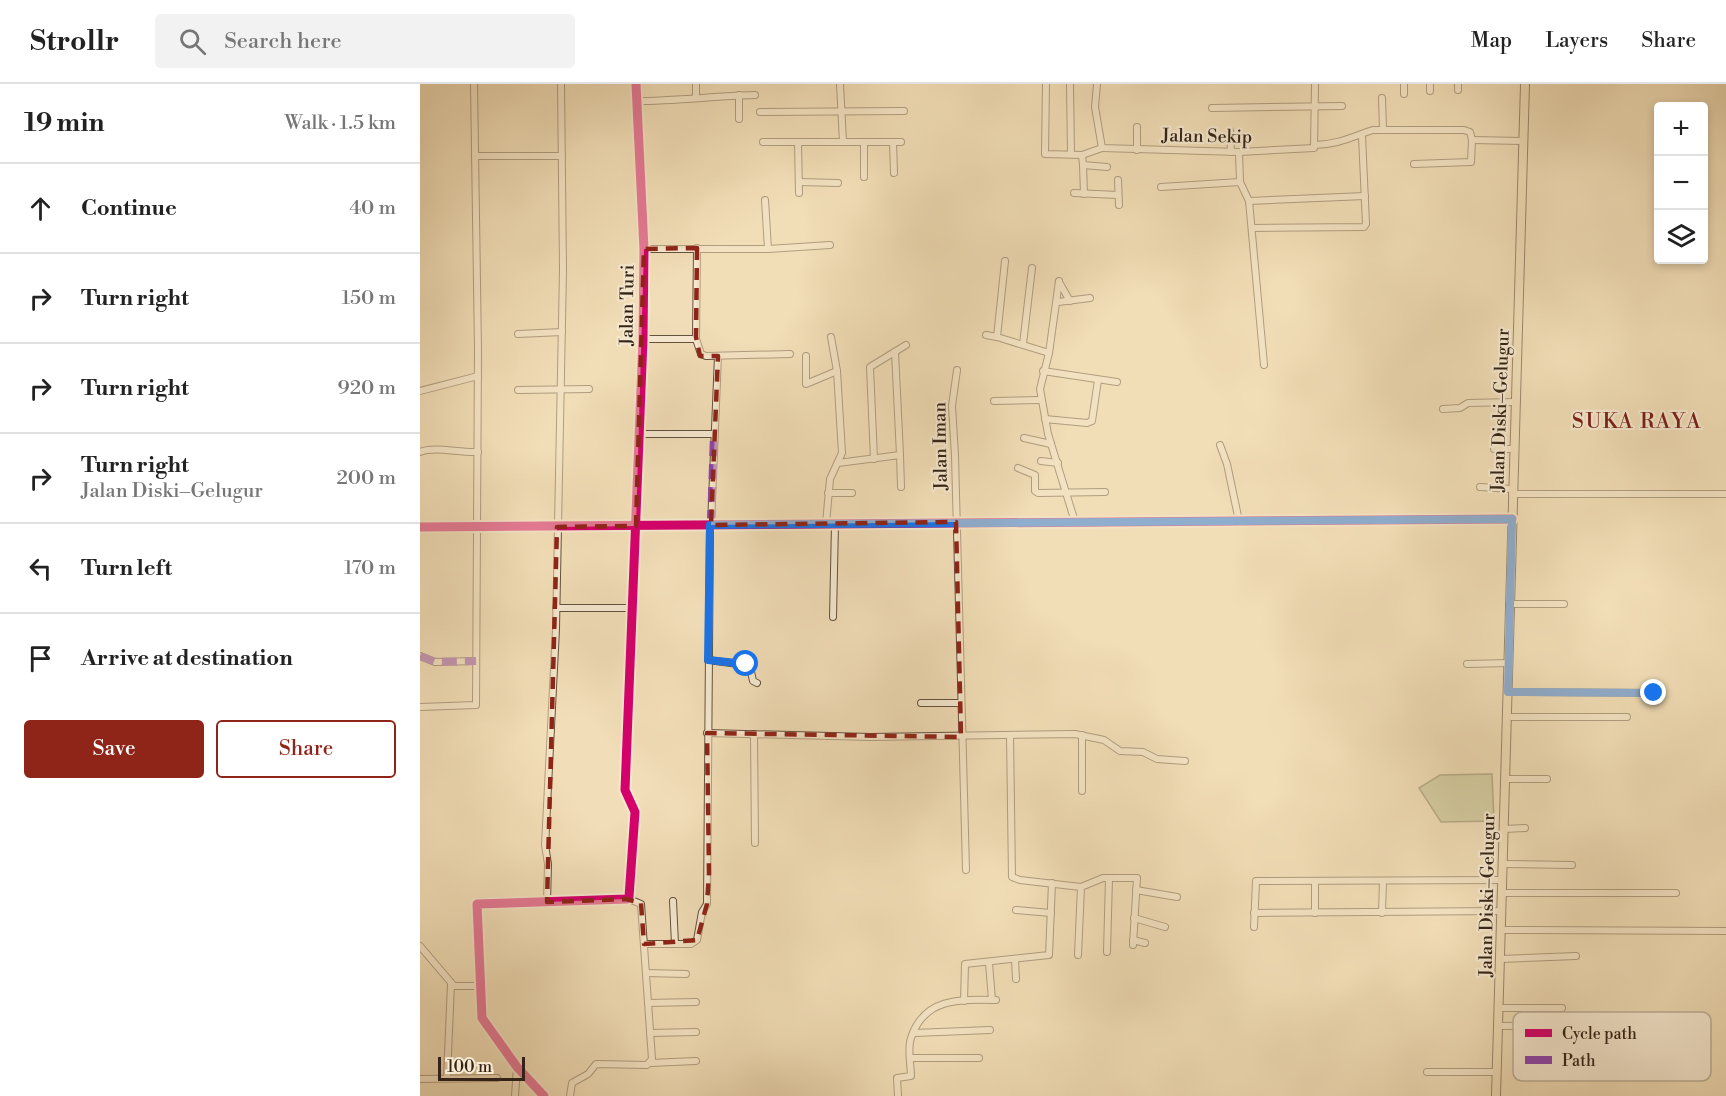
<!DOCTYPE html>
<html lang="en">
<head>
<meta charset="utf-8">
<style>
	body { margin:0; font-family:"Libre Bodoni",serif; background:#f2f2f2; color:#222 }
	.controls { position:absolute; right:18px; top:18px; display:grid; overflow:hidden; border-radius:6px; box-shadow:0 3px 9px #0003 }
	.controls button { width:54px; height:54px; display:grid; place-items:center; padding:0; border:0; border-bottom:2px solid #e0e0e0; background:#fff; color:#222; font:30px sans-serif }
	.scale { position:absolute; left:18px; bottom:15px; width:87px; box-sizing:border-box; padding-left:6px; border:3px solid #342316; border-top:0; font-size:16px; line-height:21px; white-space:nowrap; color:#342316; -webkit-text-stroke:4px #f6e9d0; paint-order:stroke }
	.stop { position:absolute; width:18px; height:18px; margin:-14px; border:4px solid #1a73e8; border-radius:50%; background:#fff }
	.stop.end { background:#1a73e8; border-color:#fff; box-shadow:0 2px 6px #0008 }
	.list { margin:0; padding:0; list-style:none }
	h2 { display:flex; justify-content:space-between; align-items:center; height:78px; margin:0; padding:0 24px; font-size:26px }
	h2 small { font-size:20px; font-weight:400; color:#767676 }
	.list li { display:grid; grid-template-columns:39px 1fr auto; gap:18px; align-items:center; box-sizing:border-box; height:90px; padding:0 24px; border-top:2px solid #e0e0e0 }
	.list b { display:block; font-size:22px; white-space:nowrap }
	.list p { margin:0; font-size:20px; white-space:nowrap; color:#767676 }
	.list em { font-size:20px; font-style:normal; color:#767676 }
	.actions { display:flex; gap:12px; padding:18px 24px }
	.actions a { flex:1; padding:14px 0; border:2px solid #8f2418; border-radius:6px; text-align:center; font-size:21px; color:#8f2418 }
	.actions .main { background:#8f2418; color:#fff }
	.icon { flex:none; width:33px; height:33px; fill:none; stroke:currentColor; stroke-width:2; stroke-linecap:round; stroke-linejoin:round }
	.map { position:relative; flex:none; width:1306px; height:1012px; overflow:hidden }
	header { display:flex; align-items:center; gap:36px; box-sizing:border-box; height:84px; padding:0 30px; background:#fff; border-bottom:2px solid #e0e0e0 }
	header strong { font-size:28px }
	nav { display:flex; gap:33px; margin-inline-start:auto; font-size:21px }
	.search { width:420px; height:54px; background:#f2f2f2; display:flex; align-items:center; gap:15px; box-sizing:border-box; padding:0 21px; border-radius:6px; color:#767676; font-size:22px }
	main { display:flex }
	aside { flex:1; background:#fff }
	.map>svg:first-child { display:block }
	.green { fill:#b8c18f; stroke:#767252; stroke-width:1.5 }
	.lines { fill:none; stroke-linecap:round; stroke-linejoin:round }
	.minor-casing { stroke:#63523e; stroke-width:8 }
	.major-casing { stroke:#342316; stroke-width:10 }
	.minor { stroke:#f6e9d0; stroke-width:6 }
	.major { stroke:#f1ddb7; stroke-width:8 }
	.quiet { stroke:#8e44ad; stroke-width:8; stroke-dasharray:15 8; stroke-linecap:butt }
	.cycleway-casing { stroke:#f6e9d0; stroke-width:13 }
	.cycleway { stroke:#d6006c; stroke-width:9 }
	.route { stroke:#1a73e8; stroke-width:8 }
	.marked { fill:none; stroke:#8f2418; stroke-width:4.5; stroke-dasharray:12 8; stroke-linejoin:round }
	.labels { text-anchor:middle; stroke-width:4.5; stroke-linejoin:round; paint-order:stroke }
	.street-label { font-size:18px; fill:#342316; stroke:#f6e9d0 }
	.quarter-label { font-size:21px; letter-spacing:1.5px; fill:#7a1f14; stroke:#f6e9d0 }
	.key { fill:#f6e9d0; stroke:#bcae98; stroke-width:1.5 }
	.key-label { font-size:16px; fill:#342316 }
</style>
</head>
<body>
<header>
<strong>Strollr</strong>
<div class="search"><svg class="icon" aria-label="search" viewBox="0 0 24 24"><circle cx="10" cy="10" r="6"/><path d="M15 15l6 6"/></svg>Search here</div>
<nav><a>Map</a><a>Layers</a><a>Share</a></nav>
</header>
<main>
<aside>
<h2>19 min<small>Walk · 1.5 km</small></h2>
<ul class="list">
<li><svg class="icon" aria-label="ahead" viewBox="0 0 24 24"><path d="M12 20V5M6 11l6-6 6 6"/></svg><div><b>Continue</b></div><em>40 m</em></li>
<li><svg class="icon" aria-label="right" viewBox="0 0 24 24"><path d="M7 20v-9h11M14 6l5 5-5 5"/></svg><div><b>Turn right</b></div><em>150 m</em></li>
<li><svg class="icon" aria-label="right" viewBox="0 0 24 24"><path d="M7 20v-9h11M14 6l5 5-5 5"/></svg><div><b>Turn right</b></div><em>920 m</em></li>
<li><svg class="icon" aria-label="right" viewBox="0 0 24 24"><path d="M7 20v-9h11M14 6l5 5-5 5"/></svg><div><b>Turn right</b><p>Jalan Diski–Gelugur</p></div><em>200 m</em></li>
<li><svg class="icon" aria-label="left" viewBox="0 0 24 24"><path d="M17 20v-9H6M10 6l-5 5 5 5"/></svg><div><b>Turn left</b></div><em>170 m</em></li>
<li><svg class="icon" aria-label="arrive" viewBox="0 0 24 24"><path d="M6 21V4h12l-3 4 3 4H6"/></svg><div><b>Arrive at destination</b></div></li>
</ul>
<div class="actions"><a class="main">Save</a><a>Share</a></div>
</aside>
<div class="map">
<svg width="1306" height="1012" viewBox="0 0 1306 1012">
	<rect width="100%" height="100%" fill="#f1ddb7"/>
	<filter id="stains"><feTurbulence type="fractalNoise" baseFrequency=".00333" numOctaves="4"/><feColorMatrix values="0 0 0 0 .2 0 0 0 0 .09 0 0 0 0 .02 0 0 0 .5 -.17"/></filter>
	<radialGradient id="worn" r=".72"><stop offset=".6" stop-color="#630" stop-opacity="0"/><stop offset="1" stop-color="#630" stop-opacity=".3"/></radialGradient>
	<!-- green -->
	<polygon class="green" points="1072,690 1074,737 1021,738 999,704 1020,691"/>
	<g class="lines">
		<defs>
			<g id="minor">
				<polyline points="626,0 625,70 662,71 682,64"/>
				<polyline points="650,0 651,70"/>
				<polyline points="677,0 675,23 682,64 819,68 894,64 895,0"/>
				<polyline points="1010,0 1010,7"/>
				<polyline points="1038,0 1038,6"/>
				<polyline points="984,10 984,0"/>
				<polyline points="319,11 319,35"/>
				<polyline points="276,14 276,0"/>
				<polyline points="962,14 963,45"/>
				<path d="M 216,17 C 256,17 295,12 335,11"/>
				<polyline points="792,24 922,22"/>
				<polyline points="340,28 484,27"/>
				<polyline points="717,43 717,66"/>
				<polyline points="810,47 811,68"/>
				<polyline points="1052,56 1103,57"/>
				<polyline points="343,58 423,58 420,0"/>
				<polyline points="423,58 481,58"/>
				<polyline points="444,58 444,93"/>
				<polyline points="473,58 474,89"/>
				<polyline points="378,59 379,109"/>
				<path d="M 895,61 C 920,60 931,53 953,46 L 1044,46 L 1050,48 L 1052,56 L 1051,78 L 994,80"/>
				<polyline points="819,68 820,98 829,117 844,281"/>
				<polyline points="662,71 663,81 687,83"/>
				<polyline points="55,72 140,72"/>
				<polyline points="663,81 664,110"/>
				<polyline points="698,96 699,121"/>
				<polyline points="379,98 418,99"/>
				<polyline points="741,103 820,98"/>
				<polyline points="654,109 698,111"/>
				<polyline points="829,117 945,112"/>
				<polyline points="832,144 944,143 946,140 942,52"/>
				<polyline points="224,165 348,165 345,116"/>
				<polyline points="348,165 410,161"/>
				<polyline points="585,177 577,253 629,269"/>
				<polyline points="639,197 629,269 620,305 628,350 655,438"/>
				<polyline points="639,198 650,217"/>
				<polyline points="638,218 670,214"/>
				<polyline points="98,250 142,248"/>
				<polyline points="566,251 577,253"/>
				<polyline points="411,253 417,287"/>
				<polyline points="223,255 276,255 281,270 286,272 370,270"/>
				<polyline points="276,255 277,164"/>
				<polyline points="603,260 612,184"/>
				<polyline points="475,268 480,371"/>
				<polyline points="386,272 386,300 417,287 422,369 410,395 406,440"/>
				<polyline points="537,286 532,322 535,372 546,786"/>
				<polyline points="623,287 697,298"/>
				<polyline points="98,306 169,305"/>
				<polyline points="0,307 58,292"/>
				<polyline points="574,317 621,316"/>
				<polyline points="1023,325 1040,324 1048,319 1095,318"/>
				<polyline points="625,335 667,339 672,337 678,296"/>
				<polyline points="221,350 294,350"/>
				<polyline points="604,354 631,360"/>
				<polyline points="800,361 807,380 819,437"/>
				<polyline points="1074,365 1093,365"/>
				<path d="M 0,368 C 16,362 38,369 58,368"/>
				<polyline points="454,375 450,283 486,261"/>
				<polyline points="621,377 638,379"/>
				<polyline points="418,379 480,371 481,403"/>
				<polyline points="598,384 615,391 615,407 618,409 685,408"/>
				<polyline points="1060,403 1092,405"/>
				<polyline points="408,409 432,409"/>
				<polyline points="1092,410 1306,410"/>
				<polyline points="291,441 298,272"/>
				<polyline points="0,443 1092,435"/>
				<polyline points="1089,520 1144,520"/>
				<polyline points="136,524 214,524"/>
				<polyline points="413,533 415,440"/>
				<polyline points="0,572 15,578 56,577"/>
				<polyline points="288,576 326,581 330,583 333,597 337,599"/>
				<polyline points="1047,580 1089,579"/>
				<polyline points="1088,608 1234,609"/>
				<polyline points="501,619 540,619"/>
				<polyline points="0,623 56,621 58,265 54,0"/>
				<polyline points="1087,633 1207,633"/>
				<polyline points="287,649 451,653 655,650 684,656 700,667 723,668 737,675 765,677"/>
				<polyline points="334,650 335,759"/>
				<polyline points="590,651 592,793 600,796 661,803 658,871"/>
				<polyline points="1085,695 1127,695"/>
				<polyline points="662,707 662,651"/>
				<polyline points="1083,745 1105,744"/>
				<polyline points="1082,780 1152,781"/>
				<polyline points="661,803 683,794 717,794 713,861"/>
				<polyline points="716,806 757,813"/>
				<polyline points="1082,809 1256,809"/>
				<polyline points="253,817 255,860"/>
				<polyline points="127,818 128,780 125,761 136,545 143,186 141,0"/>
				<polyline points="596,826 631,829"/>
				<polyline points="834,829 1082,827"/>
				<polyline points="895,829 895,797"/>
				<polyline points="962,829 963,797"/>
				<polyline points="714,834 745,843"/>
				<polyline points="834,843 836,797 1082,796"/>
				<polyline points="1081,846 1306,847"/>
				<polyline points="713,856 725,859"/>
				<polyline points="224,860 271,860 277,856 282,828 287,820 290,441"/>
				<polyline points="0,862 34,902 60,902"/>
				<polyline points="687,868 689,794"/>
				<polyline points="1081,875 1156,872"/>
				<polyline points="595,876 596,895"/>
				<polyline points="569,879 572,916"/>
				<polyline points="226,889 266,890"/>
				<polyline points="544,917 545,880 629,871 632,799"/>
				<polyline points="228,919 276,918"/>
				<polyline points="1079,924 1142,924"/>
				<polyline points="1078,942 1249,941"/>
				<polyline points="230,949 276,948"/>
				<polyline points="494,949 570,946"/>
				<polyline points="491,974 559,974"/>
				<polyline points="230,979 276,977"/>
				<polyline points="1007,988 1077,988"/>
				<polyline points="27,993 31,900"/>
				<polyline points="0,995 77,994"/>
				<polyline points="95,1012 97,983"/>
				<polyline points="124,1012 97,983 62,934 57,820 207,815 209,813 215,728 205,706 223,255 224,165 216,0"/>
				<polyline points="150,1012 152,999 168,990 176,980 227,981 232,975 221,820 209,815"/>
				<path d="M 478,1012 L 477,994 L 491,992 C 491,981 487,965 491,954 C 504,914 539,915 576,916"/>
			</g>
			<polyline id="major" points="1076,1012 1105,0"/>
		</defs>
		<!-- minor casing -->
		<use href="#minor" class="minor-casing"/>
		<!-- major casing -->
		<use href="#major" class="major-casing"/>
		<!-- minor -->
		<use href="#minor" class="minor"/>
		<!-- major -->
		<use href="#major" class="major"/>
		<!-- quiet -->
		<g class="quiet">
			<polyline points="291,441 294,350"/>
			<polyline points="0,572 15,578 56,577"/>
		</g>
		<defs>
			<g id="cycleway">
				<polyline points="0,443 1092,435"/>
				<polyline points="124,1012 97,983 62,934 57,820 207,815 209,813 215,728 205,706 223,255 224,165 216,0"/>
			</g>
		</defs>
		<!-- cycleway casing -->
		<use href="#cycleway" class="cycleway-casing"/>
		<!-- cycleway -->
		<use href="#cycleway" class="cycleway"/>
	</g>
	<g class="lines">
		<!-- route -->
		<polyline class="route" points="326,580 288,576 290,441 1092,435 1088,608 1234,609"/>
	</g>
	<!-- marked area -->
	<path d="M0 0H1306V1012H0ZM 277,164 L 276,253 L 280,272 L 298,272 L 291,441 L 536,438 L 541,653 L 287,649 L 289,789 L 287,820 L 277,856 L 224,860 L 221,819 L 206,815 L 127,818 L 137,443 L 216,442 L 224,165 Z" fill="#f1ddb7" fill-opacity=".55" fill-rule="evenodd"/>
	<path class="marked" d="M 277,164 L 276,253 L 280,272 L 298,272 L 291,441 L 536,438 L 541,653 L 287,649 L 289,789 L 287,820 L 277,856 L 224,860 L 221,819 L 206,815 L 127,818 L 137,443 L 216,442 L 224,165 Z"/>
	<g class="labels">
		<!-- street labels -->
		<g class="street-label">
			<text transform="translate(787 52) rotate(1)" y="6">Jalan Sekip</text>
			<text transform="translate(207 221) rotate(-89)" y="6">Jalan Turi</text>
			<text transform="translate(1080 326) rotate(-88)" y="6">Jalan Diski–Gelugur</text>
			<text transform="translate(520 362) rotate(-91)" y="6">Jalan Iman</text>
			<text transform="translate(1067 811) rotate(-89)" y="6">Jalan Diski–Gelugur</text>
		</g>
		<!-- quarter labels -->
		<g class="quarter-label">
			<text x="1217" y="344">SUKA RAYA</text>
		</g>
	</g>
	<!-- legend -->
	<rect x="1093" y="928" width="198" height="69" rx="9" class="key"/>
	<rect x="1105" y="945" width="27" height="8" fill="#d6006c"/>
	<rect x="1105" y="972" width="27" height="8" fill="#8e44ad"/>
	<g class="key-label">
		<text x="1142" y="955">Cycle path</text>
		<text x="1142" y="982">Path</text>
	</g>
	<rect width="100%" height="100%" filter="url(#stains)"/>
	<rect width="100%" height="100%" fill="url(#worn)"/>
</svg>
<div class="controls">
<button>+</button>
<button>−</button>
<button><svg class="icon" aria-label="layers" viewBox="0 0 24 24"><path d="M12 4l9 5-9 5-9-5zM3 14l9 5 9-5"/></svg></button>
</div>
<div class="scale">100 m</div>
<div class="stop" style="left:326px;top:580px"></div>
<div class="stop end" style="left:1234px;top:609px"></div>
</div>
</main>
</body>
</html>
